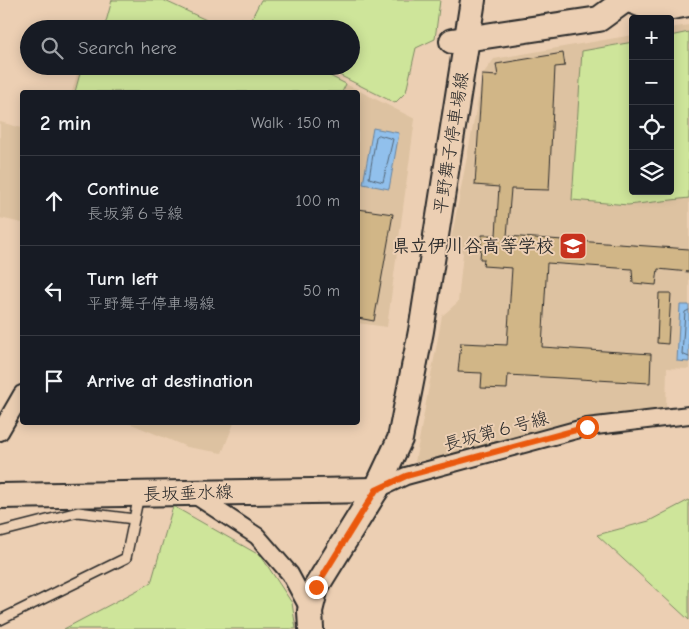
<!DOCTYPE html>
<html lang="en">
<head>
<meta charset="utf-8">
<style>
	body { margin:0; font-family:"Comic Neue","Klee One",sans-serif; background:#20242c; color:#f1f3f6 }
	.controls { position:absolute; right:15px; top:15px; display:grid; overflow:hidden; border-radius:5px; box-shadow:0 2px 12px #0003 }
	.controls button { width:45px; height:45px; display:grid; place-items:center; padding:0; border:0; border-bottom:1px solid #363941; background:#171b24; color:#f1f3f6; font:25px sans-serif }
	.stop { position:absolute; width:15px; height:15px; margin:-11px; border:4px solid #ea580c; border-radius:50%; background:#fff }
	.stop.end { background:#ea580c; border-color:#fff; box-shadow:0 1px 5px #0008 }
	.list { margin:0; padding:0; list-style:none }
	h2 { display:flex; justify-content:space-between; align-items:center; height:65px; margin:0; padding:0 20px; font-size:21px }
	h2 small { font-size:16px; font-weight:400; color:#9ea1a6 }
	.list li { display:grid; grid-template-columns:32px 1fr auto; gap:15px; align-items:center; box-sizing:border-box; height:90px; padding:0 20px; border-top:1px solid #363941 }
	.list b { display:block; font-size:19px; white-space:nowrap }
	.list p { margin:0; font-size:16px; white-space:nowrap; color:#9ea1a6 }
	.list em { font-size:16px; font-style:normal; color:#9ea1a6 }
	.icon { flex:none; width:28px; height:28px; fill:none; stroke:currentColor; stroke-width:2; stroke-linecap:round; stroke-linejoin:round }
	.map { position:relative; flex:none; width:689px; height:629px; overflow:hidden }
	.search { position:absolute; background:#171b24; box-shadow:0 2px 12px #0003; left:20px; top:20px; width:340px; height:55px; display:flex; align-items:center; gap:12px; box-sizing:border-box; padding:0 18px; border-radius:28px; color:#9ea1a6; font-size:19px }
	.panel { position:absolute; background:#171b24; box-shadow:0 2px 12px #0003; left:20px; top:90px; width:340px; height:335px; border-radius:5px }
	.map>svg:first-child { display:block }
	.built { fill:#ddc2a1 }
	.green { fill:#cee59a; stroke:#7c8862 }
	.water { fill:#91c0ec; stroke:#68849f }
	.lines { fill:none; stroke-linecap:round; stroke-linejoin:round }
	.shore { stroke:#546778; stroke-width:1 }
	.building { fill:#d1b687; stroke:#2b2b2b }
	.lane-casing { stroke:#2b2b2b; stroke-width:12 }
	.street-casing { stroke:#2b2b2b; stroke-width:20 }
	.secondary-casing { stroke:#2b2b2b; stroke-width:28 }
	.lane { stroke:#eccfb3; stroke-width:9 }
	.street { stroke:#eccfb3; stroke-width:16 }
	.secondary { stroke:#eccfb3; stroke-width:24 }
	.route { stroke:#ea580c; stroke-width:6 }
	.labels { text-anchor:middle; stroke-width:4; stroke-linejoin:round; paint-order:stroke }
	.street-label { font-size:18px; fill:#2b2b2b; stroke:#eccfb3 }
	.poi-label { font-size:18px; font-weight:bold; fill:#2b2b2b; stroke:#eccfb3; text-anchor:end }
</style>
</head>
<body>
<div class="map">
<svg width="689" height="629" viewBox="0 0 689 629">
	<rect width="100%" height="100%" fill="#eccfb3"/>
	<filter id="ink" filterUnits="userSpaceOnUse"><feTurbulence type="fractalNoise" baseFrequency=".02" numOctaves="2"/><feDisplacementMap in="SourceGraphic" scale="10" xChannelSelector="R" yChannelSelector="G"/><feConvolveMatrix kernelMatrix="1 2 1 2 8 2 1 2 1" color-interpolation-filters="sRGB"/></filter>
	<g filter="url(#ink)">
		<!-- built -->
		<g class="built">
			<polygon points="689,25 689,369 667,368 666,408 555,425 484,448 415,462 442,316 458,302 463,253 451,240 483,74 494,59 633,35 633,191 670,191 670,28"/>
			<polygon points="79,66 310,66 415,119 387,327 358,323 358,92 72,92"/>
			<polygon points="0,122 22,128 22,223 0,218"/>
			<polygon points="129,423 234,423 222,453 187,447"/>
		</g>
		<!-- green -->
		<g class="green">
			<polygon points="112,0 163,0 217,25 228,25 236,29 104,29"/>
			<polygon points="261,0 440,0 435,39 416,48 406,92 395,103 321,66 351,66 351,29 246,29"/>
			<polygon points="689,32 689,198 628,205 572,200 582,51 633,42 633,191 670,191 670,36"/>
			<polygon points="82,66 310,66 346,84 342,92 75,92"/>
			<polygon points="689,500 689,620 597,535 649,521"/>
			<polygon points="173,506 261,556 292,603 296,629 64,629 151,583"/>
		</g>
		<!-- water -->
		<g class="water">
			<polygon points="373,128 399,133 389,189 363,184"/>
			<polygon points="680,305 689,305 689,362 677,361"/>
		</g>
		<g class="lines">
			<!-- shore -->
			<g class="shore">
				<polygon points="379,135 393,139 383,182 369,178 376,137"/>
				<polyline points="689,310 685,312 682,354 689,357"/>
			</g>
		</g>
		<!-- building -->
		<g class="building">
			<polygon points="563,53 565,66 555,67 549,190 511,189 507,236 689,249 689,272 658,269 656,285 633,283 632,269 547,263 542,347 651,354 650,383 508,375 507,389 481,388 482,373 458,372 461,343 507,345 512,268 483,266 484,259 480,259 482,235 496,235 499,187 475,185 482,75 498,76 496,64"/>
			<polygon points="358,209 393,214 374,321 358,318"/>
			<polygon points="659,293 671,293 668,344 657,343"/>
		</g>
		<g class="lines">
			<defs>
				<g id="lane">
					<polyline points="0,532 78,512 134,519"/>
					<polyline points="0,620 126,558 139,495"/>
				</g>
				<g id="street">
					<polyline points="0,432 22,394"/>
					<polyline points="376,490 406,476 587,427 689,415"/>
					<polyline points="190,492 257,536 290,574 310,611"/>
				</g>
				<g id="secondary">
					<polyline points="629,0 656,10 689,4"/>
					<polyline points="452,41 599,19 625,0"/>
					<polyline points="0,496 376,490"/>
					<polyline points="311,629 310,611 316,587 376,490 400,439 421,331 473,0"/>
				</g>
			</defs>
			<!-- lane casing -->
			<use href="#lane" class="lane-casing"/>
			<!-- street casing -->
			<use href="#street" class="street-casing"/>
			<!-- secondary casing -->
			<use href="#secondary" class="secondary-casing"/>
			<!-- lane -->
			<use href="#lane" class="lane"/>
			<!-- street -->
			<use href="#street" class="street"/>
			<!-- secondary -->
			<use href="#secondary" class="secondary"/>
		</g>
	</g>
	<g class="lines" filter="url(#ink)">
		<!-- route -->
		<polyline class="route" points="316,587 376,490 406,476 587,427"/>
	</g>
	<!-- icons -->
	<defs>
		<symbol id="school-square" viewBox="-11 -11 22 22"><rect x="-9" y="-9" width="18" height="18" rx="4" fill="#c8321e" stroke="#eccfb3"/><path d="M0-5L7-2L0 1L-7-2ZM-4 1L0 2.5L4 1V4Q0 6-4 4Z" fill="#fff"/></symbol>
	</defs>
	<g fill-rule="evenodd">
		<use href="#school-square" x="557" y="230" width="32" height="32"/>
	</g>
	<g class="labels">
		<!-- street labels -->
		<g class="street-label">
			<text transform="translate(451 143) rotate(-81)" y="6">平野舞子停車場線</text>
			<text transform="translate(496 431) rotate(-15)" y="6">長坂第６号線</text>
			<text transform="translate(188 493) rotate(-2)" y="6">長坂垂水線</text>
		</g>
		<!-- poi labels -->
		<g class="poi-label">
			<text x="554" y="252">県立伊川谷高等学校</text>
		</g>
	</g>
</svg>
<div class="controls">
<button>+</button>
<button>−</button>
<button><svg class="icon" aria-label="locate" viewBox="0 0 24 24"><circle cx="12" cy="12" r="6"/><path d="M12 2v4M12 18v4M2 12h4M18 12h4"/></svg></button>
<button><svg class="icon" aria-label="layers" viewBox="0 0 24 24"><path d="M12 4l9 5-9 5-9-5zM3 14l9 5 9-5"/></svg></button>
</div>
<div class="stop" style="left:587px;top:427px"></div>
<div class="stop end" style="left:316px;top:587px"></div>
<div class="search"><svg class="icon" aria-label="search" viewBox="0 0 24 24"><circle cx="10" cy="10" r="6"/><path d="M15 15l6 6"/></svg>Search here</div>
<section class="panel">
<h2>2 min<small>Walk · 150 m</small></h2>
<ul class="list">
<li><svg class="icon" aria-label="ahead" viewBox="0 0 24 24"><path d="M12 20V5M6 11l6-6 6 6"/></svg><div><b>Continue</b><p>長坂第６号線</p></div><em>100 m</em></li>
<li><svg class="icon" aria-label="left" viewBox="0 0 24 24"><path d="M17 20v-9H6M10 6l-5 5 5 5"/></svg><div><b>Turn left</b><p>平野舞子停車場線</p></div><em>50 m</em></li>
<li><svg class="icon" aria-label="arrive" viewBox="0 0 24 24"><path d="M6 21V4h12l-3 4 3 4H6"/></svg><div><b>Arrive at destination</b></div></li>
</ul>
</section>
</div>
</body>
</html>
